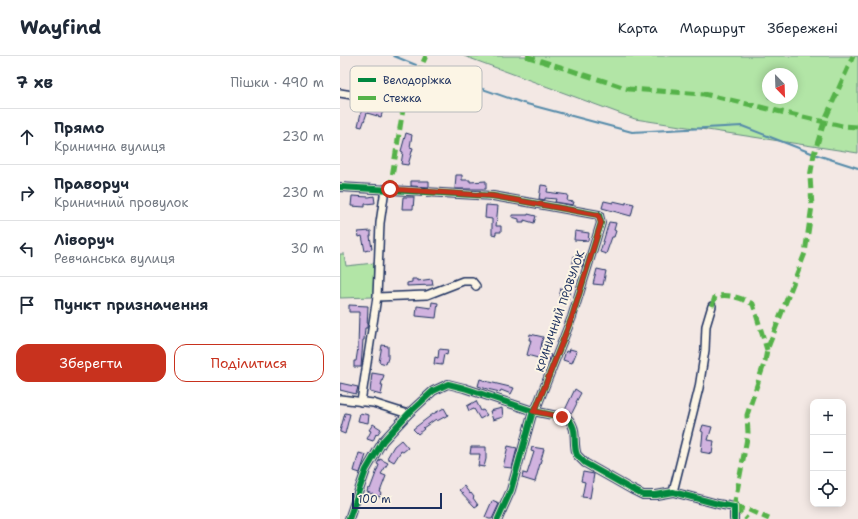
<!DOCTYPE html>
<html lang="uk">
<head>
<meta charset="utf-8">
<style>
	body { margin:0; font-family:"Shantell Sans",sans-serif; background:#f6f6f7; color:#1f2937 }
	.controls { position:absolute; right:12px; bottom:12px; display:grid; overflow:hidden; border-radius:8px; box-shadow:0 2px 10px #0003 }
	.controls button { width:36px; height:36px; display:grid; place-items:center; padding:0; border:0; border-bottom:1px solid #e0e1e3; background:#fff; color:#1f2937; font:20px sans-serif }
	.compass { position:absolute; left:422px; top:12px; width:36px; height:36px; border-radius:50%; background:#fff; box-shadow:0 2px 10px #0003; rotate:157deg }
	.scale { position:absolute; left:12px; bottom:10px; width:90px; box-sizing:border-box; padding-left:4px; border:2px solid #1b2f5e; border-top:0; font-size:11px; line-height:14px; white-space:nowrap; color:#1b2f5e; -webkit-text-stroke:3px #fcf5e5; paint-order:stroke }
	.stop { position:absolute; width:12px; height:12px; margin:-9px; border:3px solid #c8321e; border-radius:50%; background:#fff }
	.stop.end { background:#c8321e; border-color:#fff; box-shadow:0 1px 4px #0008 }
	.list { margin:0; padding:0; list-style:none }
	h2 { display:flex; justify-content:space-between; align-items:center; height:52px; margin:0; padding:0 16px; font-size:17px }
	h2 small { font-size:13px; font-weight:400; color:#747a83 }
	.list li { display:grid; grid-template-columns:26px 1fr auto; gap:12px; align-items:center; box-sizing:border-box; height:56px; padding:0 16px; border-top:1px solid #e0e1e3 }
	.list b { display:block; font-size:15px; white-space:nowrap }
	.list p { margin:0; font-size:13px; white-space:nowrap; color:#747a83 }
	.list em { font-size:13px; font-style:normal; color:#747a83 }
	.actions { display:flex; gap:8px; padding:12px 16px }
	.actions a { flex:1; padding:9px 0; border:1px solid #c8321e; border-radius:12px; text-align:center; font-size:14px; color:#c8321e }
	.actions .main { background:#c8321e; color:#fff }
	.icon { flex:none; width:22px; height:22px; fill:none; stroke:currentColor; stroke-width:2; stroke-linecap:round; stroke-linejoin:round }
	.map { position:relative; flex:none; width:518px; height:463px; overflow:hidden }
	header { display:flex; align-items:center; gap:24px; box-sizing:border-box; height:56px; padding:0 20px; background:#fff; border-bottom:1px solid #e0e1e3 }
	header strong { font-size:19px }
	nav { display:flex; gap:22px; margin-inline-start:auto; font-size:14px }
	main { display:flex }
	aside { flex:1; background:#fff }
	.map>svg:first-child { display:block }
	.green { fill:#b2e5a6; stroke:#668a82; fill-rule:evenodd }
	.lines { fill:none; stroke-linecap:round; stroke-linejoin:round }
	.stream { stroke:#558baa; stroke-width:2 }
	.building { fill:#d1b3df; stroke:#1b2f5e }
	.street-casing { stroke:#1b2f5e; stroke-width:10 }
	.street { stroke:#fcf5e5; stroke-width:7 }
	.quiet { stroke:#55b248; stroke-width:5; stroke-dasharray:10 5; stroke-linecap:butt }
	.cycleway-casing { stroke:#fcf5e5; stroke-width:8 }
	.cycleway { stroke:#00873e; stroke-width:6 }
	.route { stroke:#c8321e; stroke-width:5 }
	.labels { text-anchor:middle; stroke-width:4; stroke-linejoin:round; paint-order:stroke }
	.street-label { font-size:11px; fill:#1b2f5e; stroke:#fcf5e5 }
	.key { fill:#fcf5e5; stroke:#b8babc; stroke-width:1 }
	.key-label { font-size:11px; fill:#1b2f5e }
</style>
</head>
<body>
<header>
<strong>Wayfind</strong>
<nav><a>Карта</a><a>Маршрут</a><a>Збережені</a></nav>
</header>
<main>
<aside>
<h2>7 хв<small>Пішки · 490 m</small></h2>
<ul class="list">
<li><svg class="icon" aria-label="ahead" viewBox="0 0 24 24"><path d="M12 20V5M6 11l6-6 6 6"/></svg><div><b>Прямо</b><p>Кринична вулиця</p></div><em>230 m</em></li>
<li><svg class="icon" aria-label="right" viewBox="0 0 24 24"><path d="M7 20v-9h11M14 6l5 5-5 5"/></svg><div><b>Праворуч</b><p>Криничний провулок</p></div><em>230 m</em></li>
<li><svg class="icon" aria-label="left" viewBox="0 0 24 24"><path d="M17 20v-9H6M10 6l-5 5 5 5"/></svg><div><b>Ліворуч</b><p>Ревчанська вулиця</p></div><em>30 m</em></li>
<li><svg class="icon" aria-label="arrive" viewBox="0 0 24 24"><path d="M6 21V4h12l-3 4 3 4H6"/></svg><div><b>Пункт призначення</b></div></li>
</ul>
<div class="actions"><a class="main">Зберегти</a><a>Поділитися</a></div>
</aside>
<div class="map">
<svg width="518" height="463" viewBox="0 0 518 463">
	<rect width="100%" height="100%" fill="#f3e8e4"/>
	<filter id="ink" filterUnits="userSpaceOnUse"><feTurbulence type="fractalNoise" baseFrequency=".025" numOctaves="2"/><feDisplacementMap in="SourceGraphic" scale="8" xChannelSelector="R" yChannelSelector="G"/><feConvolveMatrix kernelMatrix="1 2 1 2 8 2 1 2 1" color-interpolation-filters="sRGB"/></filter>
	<g filter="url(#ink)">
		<!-- green -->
		<g class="green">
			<path d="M 124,0 L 518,0 L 518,97 L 295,63 ZM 428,18 L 452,18 L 452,42 L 428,42 Z"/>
			<polygon points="0,198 4,198 6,210 34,207 33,241 0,242"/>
		</g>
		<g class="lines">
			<!-- stream -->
			<g class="stream">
				<polyline points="54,0 76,9"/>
				<polyline points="85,13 183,47 292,76 402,70 474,98 518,112"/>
			</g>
		</g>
		<!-- building -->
		<g class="building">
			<polygon points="22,52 36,55 37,53 43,54 41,61 27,57 22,71 18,70"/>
			<polygon points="66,77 72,79 70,91 73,92 68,109 61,108 63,96 61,95"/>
			<polygon points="116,119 122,119 122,124 130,124 130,126 146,125 146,133 115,133"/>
			<polygon points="71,125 89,125 89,131 71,130"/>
			<polygon points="201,129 208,130 207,136 228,139 227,145 234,146 233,149 215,146 216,143 205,142 205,144 199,143"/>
			<polygon points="12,140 29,141 34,140 35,147 25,148 25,151 11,150"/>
			<polygon points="63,141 74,141 73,153 62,153"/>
			<polygon points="264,145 273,147 273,145 286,148 286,146 294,148 291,160 262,152"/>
			<polygon points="146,149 158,150 156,170 161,170 161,176 156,176 156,179 152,178 152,163 145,162"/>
			<polygon points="188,158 196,160 194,167 184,164 184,166 179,166 179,163 172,161 172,159 188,159"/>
			<polygon points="269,166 276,167 274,174 276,175 274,181 272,181 266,198 260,196"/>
			<polygon points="31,175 31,180 30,180 32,193 25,195 22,180 19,181 18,176"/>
			<polygon points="235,175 249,177 248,185 234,184"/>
			<polygon points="234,200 244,202 242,211 238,210 236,221 231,220"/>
			<polygon points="257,213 266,215 263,229 253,228"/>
			<polygon points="72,223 77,223 77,225 92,223 93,229 67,230 67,227 72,226"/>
			<polygon points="221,232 230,234 228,244 219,242"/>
			<polygon points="92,246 98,247 96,262 76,260 77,250 91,252"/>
			<polygon points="9,249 28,250 27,272 25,272 24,284 23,284 21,311 14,311 14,305 16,305 18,292 19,256 9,256"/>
			<polygon points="190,278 203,281 200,296 211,299 209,305 187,299 191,284 189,284"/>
			<polygon points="42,289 48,290 48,302 46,308 39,306"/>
			<polygon points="99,293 108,294 107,299 104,298 102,309 94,308 95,301 98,302"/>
			<polygon points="230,293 237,295 232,307 223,304 226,295 229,296"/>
			<polygon points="32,317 44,319 41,329 43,329 41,339 30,336"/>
			<polygon points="140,323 149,326 174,332 171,338 161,334 160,336 147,333 138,330"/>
			<polygon points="0,327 18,331 16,338 0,334"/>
			<polygon points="235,333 241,337 236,346 237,347 232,357 225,354"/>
			<polygon points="136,345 141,355 143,354 147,359 140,363 134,353 129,355 127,350"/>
			<polygon points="104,352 108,359 97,365 96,363 83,372 84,373 78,378 73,373 93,358"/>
			<polygon points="162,352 163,361 153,364 150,355"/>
			<polygon points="5,357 10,358 5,378 0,376 0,375"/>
			<polygon points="20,357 29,359 28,367 18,365"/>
			<polygon points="33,368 41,373 37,379 36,378 33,385 27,383 31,375 29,374"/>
			<polygon points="363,369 372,371 368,384 374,385 372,398 361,396 363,376 361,375"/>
			<polygon points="61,384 68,392 63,396 61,395 54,406 47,402 54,390"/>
			<polygon points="168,390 177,392 172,412 163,411"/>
			<polygon points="131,391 146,391 146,403 144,411 138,410 140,398 130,398"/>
			<polygon points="192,391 204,393 195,426 182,422 183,417 187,418 194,396 191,395"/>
			<polygon points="19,397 26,399 20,417 14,415"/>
			<polygon points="40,403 48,407 41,418 46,420 40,436 41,436 40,441 27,436 28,432 30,433 39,409 37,408"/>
			<polygon points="243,416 254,418 250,442 242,441 245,426 241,425"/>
			<polygon points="124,430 130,438 131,437 134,441 133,442 138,449 135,451 119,434"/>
			<polygon points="152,445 159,448 152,463 149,463 145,461"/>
		</g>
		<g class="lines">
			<defs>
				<g id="street">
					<polyline points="0,37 36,43 63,38"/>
					<polyline points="0,131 153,140 259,159 261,167 232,261 197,350 193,355 171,434 158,463"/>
					<polyline points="37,241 87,239 123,225 132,225 136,230"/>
					<polyline points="0,343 33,347 68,358"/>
					<polyline points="21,346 37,241 40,167 45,133"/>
					<polyline points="333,436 359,332 365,294 366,270 372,250"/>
					<path d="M 9,463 L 26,414 L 43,385 L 68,358 L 93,335 L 108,328 L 124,332 L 193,355 L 227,362 C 239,372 232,387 237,399 L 245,407 L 291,433 L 303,439 L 316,439 L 333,436 L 378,448 L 394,451 L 394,463"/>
				</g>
			</defs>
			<!-- street casing -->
			<use href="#street" class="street-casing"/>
			<!-- street -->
			<use href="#street" class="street"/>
			<!-- quiet -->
			<g class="quiet">
				<polyline points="186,0 289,33 364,38 502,70 518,71"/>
				<polyline points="50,133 64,47 63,38 67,26 79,15 86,0"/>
				<path d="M 372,250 L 375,241 C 387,237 402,242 413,248 L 427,294"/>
				<polyline points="394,451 408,377 407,359 425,305 427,294 465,197 472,150 470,121 474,98 484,66 513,0"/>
				<polyline points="394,451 407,453 429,463"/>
				<polyline points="394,451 407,463"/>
			</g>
			<defs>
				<g id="cycleway">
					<polyline points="0,131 153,140 259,159 261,167 232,261 197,350 193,355 171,434 158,463"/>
					<path d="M 9,463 L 26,414 L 43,385 L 68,358 L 93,335 L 108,328 L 124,332 L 193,355 L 227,362 C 239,372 232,387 237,399 L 245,407 L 291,433 L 303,439 L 316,439 L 333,436 L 378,448 L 394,451 L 394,463"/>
				</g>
			</defs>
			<!-- cycleway casing -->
			<use href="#cycleway" class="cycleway-casing"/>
			<!-- cycleway -->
			<use href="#cycleway" class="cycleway"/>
		</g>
	</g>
	<g class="lines" filter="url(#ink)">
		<!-- route -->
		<polyline class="route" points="50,133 153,140 258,159 261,167 232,261 197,350 193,355 222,361"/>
	</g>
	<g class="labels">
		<!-- street labels -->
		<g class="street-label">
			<text transform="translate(220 255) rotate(-71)" y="4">КРИНИЧНИЙ ПРОВУЛОК</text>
		</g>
	</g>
	<!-- legend -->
	<rect x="10" y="10" width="132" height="46" rx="6" class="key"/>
	<rect x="18" y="22" width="18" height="4" fill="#00873e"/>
	<rect x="18" y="40" width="18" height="4" fill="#55b248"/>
	<g class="key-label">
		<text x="43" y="28">Велодоріжка</text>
		<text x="43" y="46">Стежка</text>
	</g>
</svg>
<div class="controls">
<button>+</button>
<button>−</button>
<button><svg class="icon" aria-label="locate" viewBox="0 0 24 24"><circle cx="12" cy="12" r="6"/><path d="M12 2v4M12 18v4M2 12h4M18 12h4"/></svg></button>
</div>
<svg class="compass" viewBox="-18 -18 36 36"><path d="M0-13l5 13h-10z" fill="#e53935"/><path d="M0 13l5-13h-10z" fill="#747a83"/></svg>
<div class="scale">100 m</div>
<div class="stop" style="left:50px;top:133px"></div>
<div class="stop end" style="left:222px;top:361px"></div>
</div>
</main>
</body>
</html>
